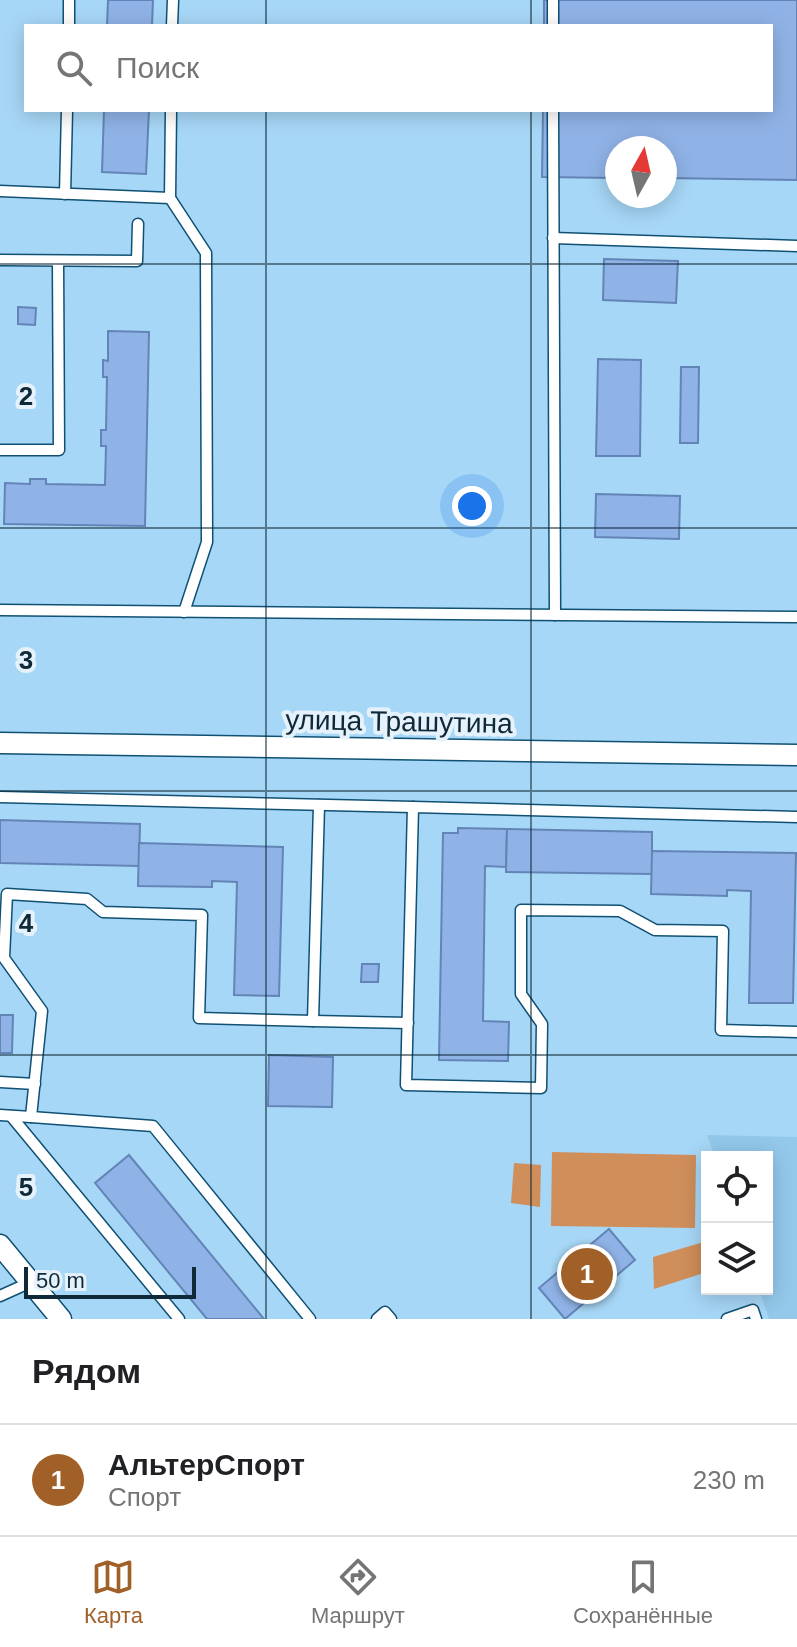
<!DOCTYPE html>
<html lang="ru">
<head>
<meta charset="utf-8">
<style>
	body { margin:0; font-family:Helvetica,sans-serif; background:#f2f2f2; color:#202124 }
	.controls { position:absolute; right:24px; bottom:24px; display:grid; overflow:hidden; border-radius:0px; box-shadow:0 4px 20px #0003 }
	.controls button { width:72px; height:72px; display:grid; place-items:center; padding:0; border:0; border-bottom:2px solid #e0e0e0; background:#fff; color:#202124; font:40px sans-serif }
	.compass { position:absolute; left:605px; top:136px; width:72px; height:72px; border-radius:50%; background:#fff; box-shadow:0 4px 20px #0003; rotate:8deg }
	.scale { position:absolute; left:24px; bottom:20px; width:172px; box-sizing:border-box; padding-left:8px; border:4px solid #102938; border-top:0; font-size:22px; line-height:28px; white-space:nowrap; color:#102938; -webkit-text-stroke:6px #e6f2fb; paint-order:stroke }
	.you { position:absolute; left:472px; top:506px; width:28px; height:28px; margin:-20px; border:6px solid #fff; border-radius:50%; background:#1a73e8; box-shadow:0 0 0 12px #1a73e833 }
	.badge { display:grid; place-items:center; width:52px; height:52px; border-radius:50%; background:#a06028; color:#fff; font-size:26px; font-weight:700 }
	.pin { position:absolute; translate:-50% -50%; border:4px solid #fff; box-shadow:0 2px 8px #0006 }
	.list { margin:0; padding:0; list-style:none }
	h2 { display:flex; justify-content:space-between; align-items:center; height:104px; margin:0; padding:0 32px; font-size:34px }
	h2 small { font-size:26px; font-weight:400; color:#757577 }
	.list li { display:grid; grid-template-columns:52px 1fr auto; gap:24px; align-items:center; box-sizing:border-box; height:112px; padding:0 32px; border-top:2px solid #e0e0e0 }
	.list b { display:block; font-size:30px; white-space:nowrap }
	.list p { margin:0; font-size:26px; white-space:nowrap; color:#757577 }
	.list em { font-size:26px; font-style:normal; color:#757577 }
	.icon { flex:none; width:44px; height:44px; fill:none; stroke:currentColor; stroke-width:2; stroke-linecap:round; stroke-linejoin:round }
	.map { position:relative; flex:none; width:797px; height:1319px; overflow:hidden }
	.search { position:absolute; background:#fff; box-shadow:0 4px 20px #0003; left:24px; right:24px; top:24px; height:88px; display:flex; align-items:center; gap:20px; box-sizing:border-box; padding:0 28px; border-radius:0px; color:#757577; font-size:30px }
	.sheet { height:216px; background:#fff }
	nav { display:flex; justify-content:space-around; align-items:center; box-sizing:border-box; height:112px; border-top:2px solid #e0e0e0; background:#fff; font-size:22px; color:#757577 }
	nav a { display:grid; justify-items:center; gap:4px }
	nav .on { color:#a06028 }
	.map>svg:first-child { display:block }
	.built { fill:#94c9ec }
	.green { fill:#cf8e5a }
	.building { fill:#90b3e7; stroke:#6384b6; stroke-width:2 }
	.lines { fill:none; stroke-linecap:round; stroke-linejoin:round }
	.lane-casing { stroke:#0f5073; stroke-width:13 }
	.street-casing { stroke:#0f5073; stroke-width:23 }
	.lane { stroke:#fff; stroke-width:10 }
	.street { stroke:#fff; stroke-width:20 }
	.grid { fill:none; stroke:#102938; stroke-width:2; stroke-opacity:0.55 }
	.labels { text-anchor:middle; stroke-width:8; stroke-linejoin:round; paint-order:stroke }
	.street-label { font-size:28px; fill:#102938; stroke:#e6f2fb }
	.grid-label { font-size:26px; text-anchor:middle; font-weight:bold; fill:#102938; stroke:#e6f2fb; stroke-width:8; stroke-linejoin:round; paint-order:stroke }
</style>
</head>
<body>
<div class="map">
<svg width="797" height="1319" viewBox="0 0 797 1319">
	<rect width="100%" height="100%" fill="#a7d7f7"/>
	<!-- built -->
	<polygon class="built" points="707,1135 797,1137 797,1319 769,1319 759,1289 767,1289 767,1157 715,1157"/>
	<!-- green -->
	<g class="green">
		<polygon points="552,1152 696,1155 695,1228 551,1226"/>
		<polygon points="514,1163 541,1165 540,1207 511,1203"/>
		<polygon points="707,1241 707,1272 654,1289 653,1257"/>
	</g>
	<!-- building -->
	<g class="building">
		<polygon points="108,0 153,0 152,26 107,26"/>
		<polygon points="544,0 797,0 797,180 665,178 665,148 617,148 617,178 542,177 543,110 771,110 771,26 544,26"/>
		<polygon points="104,110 149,110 146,174 102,172"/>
		<polygon points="604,259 678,261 676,303 603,300"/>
		<polygon points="18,307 36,308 35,325 18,324"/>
		<polygon points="108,331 149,332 145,526 4,524 5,483 30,484 30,479 46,479 46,484 105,485 106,446 101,446 101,430 106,430 107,377 103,377 103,360 108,361"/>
		<polygon points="598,359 641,360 640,456 596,456"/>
		<polygon points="681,367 699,367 698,443 680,443"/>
		<polygon points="596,494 680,496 679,539 595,537"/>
		<polygon points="0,820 140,824 139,866 0,863"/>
		<polygon points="458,828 507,829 506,867 485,866 483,1021 509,1022 508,1061 439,1060 443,833 458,833"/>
		<polygon points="507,829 652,832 652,874 506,872"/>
		<polygon points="139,843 283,847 279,996 234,995 237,882 212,881 212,887 138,886"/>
		<polygon points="652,851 796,853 793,1003 749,1003 751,891 727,890 727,896 651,894"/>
		<polygon points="362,964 379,964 378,982 361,982"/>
		<polygon points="0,1015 13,1015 12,1053 0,1053"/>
		<polygon points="269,1055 333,1057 332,1107 268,1106"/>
		<polygon points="129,1155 264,1319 207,1319 95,1183"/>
		<polygon points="609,1229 635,1260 565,1319 539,1288"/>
	</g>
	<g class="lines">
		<defs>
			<g id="lane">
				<polyline points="553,0 553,26"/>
				<polyline points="69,26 69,0"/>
				<polyline points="172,26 173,0"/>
				<polyline points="553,110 555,615"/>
				<polyline points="0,191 170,198 171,110"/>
				<polyline points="65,194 67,110"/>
				<polyline points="170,198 206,253 207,542 184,612"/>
				<polyline points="553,238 797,246"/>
				<polyline points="0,260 137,261 138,224"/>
				<polyline points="0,450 59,450 58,261"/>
				<polyline points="0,610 797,617"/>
				<polyline points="0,797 413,807"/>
				<polyline points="797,817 413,807 406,1085 541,1088 542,1024 521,994 521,910 620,911 655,930 723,931 721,1030 797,1032"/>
				<polyline points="313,1021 408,1023"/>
				<polyline points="0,1082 35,1084"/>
				<polyline points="0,1115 31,1117 42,1011 4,958 7,894 87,899 103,912 202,915 199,1018 313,1021 319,805"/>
				<polyline points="11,1116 179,1319"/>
				<polyline points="31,1117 153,1126 310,1319"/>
				<polyline points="0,1296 31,1282"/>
				<polyline points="377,1319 385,1312 391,1319"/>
				<polyline points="727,1319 753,1310 756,1319"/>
			</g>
			<g id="street">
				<polyline points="0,743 797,755"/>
				<polyline points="0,1245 61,1319"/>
			</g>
		</defs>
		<!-- lane casing -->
		<use href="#lane" class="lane-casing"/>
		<!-- street casing -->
		<use href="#street" class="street-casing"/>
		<!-- lane -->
		<use href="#lane" class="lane"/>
		<!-- street -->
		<use href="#street" class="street"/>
	</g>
	<!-- grid -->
	<path class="grid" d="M 266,0 L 266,26M 531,0 L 531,26M 266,110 L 266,1319M 531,110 L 531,1319M 0,264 L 797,264M 0,528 L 797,528M 0,791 L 797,791M 0,1055 L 797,1055"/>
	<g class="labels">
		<!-- street labels -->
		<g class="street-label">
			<text transform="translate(399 721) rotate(1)" y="10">улица Трашутина</text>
		</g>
	</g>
	<g class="grid-label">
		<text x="26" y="405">2</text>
		<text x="26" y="669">3</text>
		<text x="26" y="932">4</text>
		<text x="26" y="1196">5</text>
	</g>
</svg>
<div class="controls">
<button><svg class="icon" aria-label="locate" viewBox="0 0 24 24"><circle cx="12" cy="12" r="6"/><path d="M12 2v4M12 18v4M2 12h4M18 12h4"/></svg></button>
<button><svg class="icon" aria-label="layers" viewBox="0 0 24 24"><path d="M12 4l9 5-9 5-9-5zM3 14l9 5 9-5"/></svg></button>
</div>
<svg class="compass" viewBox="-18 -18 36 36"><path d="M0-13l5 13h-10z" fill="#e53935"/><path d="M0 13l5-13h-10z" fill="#757577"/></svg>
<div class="scale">50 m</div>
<div class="you"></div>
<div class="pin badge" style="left:587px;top:1274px">1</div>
<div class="search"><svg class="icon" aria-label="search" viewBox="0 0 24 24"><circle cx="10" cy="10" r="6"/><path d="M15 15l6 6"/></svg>Поиск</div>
</div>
<section class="sheet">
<h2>Рядом<small></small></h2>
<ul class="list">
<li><span class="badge">1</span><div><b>АльтерСпорт</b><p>Спорт</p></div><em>230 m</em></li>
</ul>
</section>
<nav>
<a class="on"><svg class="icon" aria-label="map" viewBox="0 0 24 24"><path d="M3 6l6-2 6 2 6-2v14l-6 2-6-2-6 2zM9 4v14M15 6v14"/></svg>Карта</a>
<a><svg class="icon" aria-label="directions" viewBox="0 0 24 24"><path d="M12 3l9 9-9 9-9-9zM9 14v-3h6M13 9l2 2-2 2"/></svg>Маршрут</a>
<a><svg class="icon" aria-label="saved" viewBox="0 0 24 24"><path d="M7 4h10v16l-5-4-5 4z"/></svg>Сохранённые</a>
</nav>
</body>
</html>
